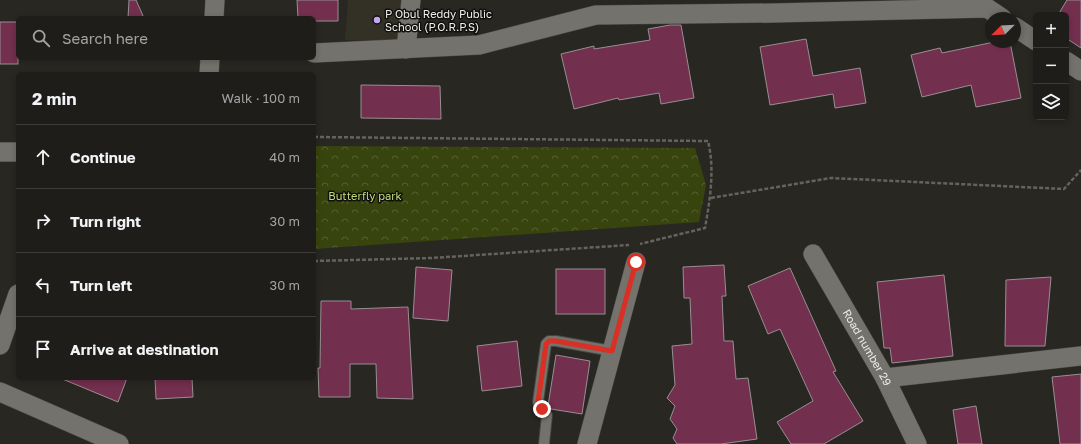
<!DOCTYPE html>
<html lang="en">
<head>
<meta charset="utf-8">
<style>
	body { margin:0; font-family:"Golos Text",sans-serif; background:#262623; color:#f1f3f6 }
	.controls { position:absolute; right:12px; top:12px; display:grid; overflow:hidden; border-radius:6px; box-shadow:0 2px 6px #0003 }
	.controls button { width:36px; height:36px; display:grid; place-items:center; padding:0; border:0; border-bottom:1px solid #3c3b39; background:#1e1d1a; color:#f1f3f6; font:20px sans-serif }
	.compass { position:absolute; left:985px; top:12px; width:36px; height:36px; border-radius:50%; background:#1e1d1a; box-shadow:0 2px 6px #0003; rotate:246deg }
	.stop { position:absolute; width:12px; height:12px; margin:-9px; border:3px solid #d93025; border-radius:50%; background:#fff }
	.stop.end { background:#d93025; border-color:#fff; box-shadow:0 1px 4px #0008 }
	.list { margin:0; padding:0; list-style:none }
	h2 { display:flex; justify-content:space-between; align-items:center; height:52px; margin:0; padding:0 16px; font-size:17px }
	h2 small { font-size:13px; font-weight:400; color:#a1a2a2 }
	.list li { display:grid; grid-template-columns:26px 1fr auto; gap:12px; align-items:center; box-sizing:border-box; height:64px; padding:0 16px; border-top:1px solid #3c3b39 }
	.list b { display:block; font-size:15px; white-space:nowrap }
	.list em { font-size:13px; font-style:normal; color:#a1a2a2 }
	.icon { flex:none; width:22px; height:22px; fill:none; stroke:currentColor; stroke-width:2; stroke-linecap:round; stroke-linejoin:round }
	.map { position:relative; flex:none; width:1081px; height:444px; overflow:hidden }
	.search { position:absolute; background:#1e1d1a; box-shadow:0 2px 6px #0003; left:16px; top:16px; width:300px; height:44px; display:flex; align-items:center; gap:10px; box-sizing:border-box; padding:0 14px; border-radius:6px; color:#a1a2a2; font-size:15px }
	.panel { position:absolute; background:#1e1d1a; box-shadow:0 2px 6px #0003; left:16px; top:72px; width:300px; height:308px; border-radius:6px }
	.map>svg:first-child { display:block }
	.built { fill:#333025 }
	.forest { fill:url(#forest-crowns) }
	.building { fill:#732f4e; stroke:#978f92 }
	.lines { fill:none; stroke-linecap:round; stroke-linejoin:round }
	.service-casing { stroke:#464540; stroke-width:12 }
	.minor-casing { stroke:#464540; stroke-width:20 }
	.path { stroke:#64645f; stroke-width:2.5; stroke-dasharray:4 2; stroke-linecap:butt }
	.service { stroke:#74726c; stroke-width:10 }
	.minor { stroke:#74726c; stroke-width:19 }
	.route { stroke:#d93025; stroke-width:5 }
	.poi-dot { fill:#c3a7f2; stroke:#11100e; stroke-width:1.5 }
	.labels { text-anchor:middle; stroke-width:3; stroke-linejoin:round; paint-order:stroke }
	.poi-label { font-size:11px; fill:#edede9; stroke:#11100e; text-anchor:start }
	.park-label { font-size:11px; fill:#c1dc75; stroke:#11100e }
	.street-label { font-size:11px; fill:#edede9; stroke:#11100e }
</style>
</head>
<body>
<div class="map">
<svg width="1081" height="444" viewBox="0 0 1081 444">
	<defs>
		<pattern id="forest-crowns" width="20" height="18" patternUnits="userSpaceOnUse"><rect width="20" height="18" fill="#38440d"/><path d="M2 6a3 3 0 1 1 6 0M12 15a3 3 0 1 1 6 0" fill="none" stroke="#555f30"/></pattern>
	</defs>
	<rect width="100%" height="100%" fill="#282722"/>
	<!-- built -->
	<polygon class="built" points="348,0 411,0 402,43 345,40"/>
	<!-- forest -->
	<polygon class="forest" points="314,146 695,148 706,185 699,222 314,249"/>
	<!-- building -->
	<g class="building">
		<polygon points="129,0 136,0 144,18 128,18"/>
		<polygon points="297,0 338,0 338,21 314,21 314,18 298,18"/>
		<polygon points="1067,0 1081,0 1081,48 1066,38 1066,15 1058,15"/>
		<rect x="0" y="22" width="18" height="42"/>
		<polygon points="670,25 681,25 694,98 661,104 659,93 619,100 618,98 574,109 561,54 594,46 594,49 650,40 648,29"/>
		<polygon points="806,39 813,76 860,68 866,103 835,108 833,94 770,105 760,47"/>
		<polygon points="994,42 1010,42 1021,98 976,107 971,85 922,97 911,55 940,48 942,53"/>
		<polygon points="361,85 440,86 441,119 361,118"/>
		<polygon points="724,265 726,296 722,296 724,341 733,341 736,379 748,378 757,439 721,444 677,444 673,438 677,429 670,419 675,406 667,398 675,385 672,346 692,344 690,298 684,298 683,267"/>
		<polygon points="416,267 452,270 448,321 413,318"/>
		<polygon points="790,268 836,371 833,372 863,421 824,444 791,444 777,422 813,401 780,329 768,334 748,286"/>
		<rect x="556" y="269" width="49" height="45"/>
		<polygon points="944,275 953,356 892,363 890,348 884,348 877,282"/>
		<polygon points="1051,277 1045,346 1005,346 1006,280"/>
		<polygon points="321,301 351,301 351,309 408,307 413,399 377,398 376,364 350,364 350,397 319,397 318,368 320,368"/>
		<polygon points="517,341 522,386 482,391 477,346"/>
		<polygon points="556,355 590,361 582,414 551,409 548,406"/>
		<polygon points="1081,374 1081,444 1060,444 1052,377"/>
		<polygon points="60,378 127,378 118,402"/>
		<polygon points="155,378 192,378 193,397 156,399"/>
		<polygon points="976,406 982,444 958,444 953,410"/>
	</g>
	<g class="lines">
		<defs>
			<polyline id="service" points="544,444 547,415 540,407 538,402 546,344 549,341 556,341 612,351"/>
			<g id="minor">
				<polyline points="214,18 215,0"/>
				<polyline points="1015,27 1036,41"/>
				<polyline points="406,49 411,0"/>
				<polyline points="314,53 479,45 596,15 774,13 987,8 1002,18"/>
				<polyline points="1066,61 1081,71"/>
				<polyline points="209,74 210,58"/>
				<polyline points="0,152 18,152"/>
				<path id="s1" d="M 813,254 L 885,378 L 917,444"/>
				<polyline points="0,345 18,294"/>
				<polyline points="885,378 1081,356"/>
				<polyline points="0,392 119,444"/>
				<polyline points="587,444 636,262"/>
			</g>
		</defs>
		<!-- service casing -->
		<use href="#service" class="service-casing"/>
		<!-- minor casing -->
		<use href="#minor" class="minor-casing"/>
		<!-- path -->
		<g class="path">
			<path d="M 314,137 L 708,141 C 715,169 710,200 705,228 L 640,244"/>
			<polyline points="711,198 831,178 1064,189 1081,170"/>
			<polyline points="314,261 432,258 629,245"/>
		</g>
		<!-- service -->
		<use href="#service" class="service"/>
		<!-- minor -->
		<use href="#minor" class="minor"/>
	</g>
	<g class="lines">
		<!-- route -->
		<polyline class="route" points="542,409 538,402 546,344 549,341 556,341 612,351 636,262"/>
	</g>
	<!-- markers -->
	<circle class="poi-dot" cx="377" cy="20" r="4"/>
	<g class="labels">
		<!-- poi labels -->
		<g class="poi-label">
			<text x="385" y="18">P Obul Reddy Public<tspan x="385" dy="13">School (P.O.R.P.S)</tspan></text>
		</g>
		<!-- park labels -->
		<g class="park-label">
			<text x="365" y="200">Butterfly park</text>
		</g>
		<!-- street labels -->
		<g class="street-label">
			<text dy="4" stroke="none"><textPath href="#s1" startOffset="108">Road number 29</textPath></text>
		</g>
	</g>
</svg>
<div class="controls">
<button>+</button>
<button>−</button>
<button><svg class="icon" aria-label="layers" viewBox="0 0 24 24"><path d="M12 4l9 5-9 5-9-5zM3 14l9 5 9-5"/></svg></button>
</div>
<svg class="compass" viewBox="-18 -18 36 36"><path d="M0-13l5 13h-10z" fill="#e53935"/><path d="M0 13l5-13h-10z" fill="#a1a2a2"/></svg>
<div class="stop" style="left:636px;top:262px"></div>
<div class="stop end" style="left:542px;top:409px"></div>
<div class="search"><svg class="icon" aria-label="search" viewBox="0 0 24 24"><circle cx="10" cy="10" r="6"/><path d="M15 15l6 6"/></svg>Search here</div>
<section class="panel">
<h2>2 min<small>Walk · 100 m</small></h2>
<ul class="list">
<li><svg class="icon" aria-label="ahead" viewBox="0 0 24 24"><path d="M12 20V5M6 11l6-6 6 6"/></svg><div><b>Continue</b></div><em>40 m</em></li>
<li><svg class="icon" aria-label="right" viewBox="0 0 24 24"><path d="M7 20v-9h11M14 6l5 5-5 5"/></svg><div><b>Turn right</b></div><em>30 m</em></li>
<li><svg class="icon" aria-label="left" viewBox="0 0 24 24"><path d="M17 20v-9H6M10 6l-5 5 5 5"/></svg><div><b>Turn left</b></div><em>30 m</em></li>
<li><svg class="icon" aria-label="arrive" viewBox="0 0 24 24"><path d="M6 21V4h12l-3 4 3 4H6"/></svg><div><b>Arrive at destination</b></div></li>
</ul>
</section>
</div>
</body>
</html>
